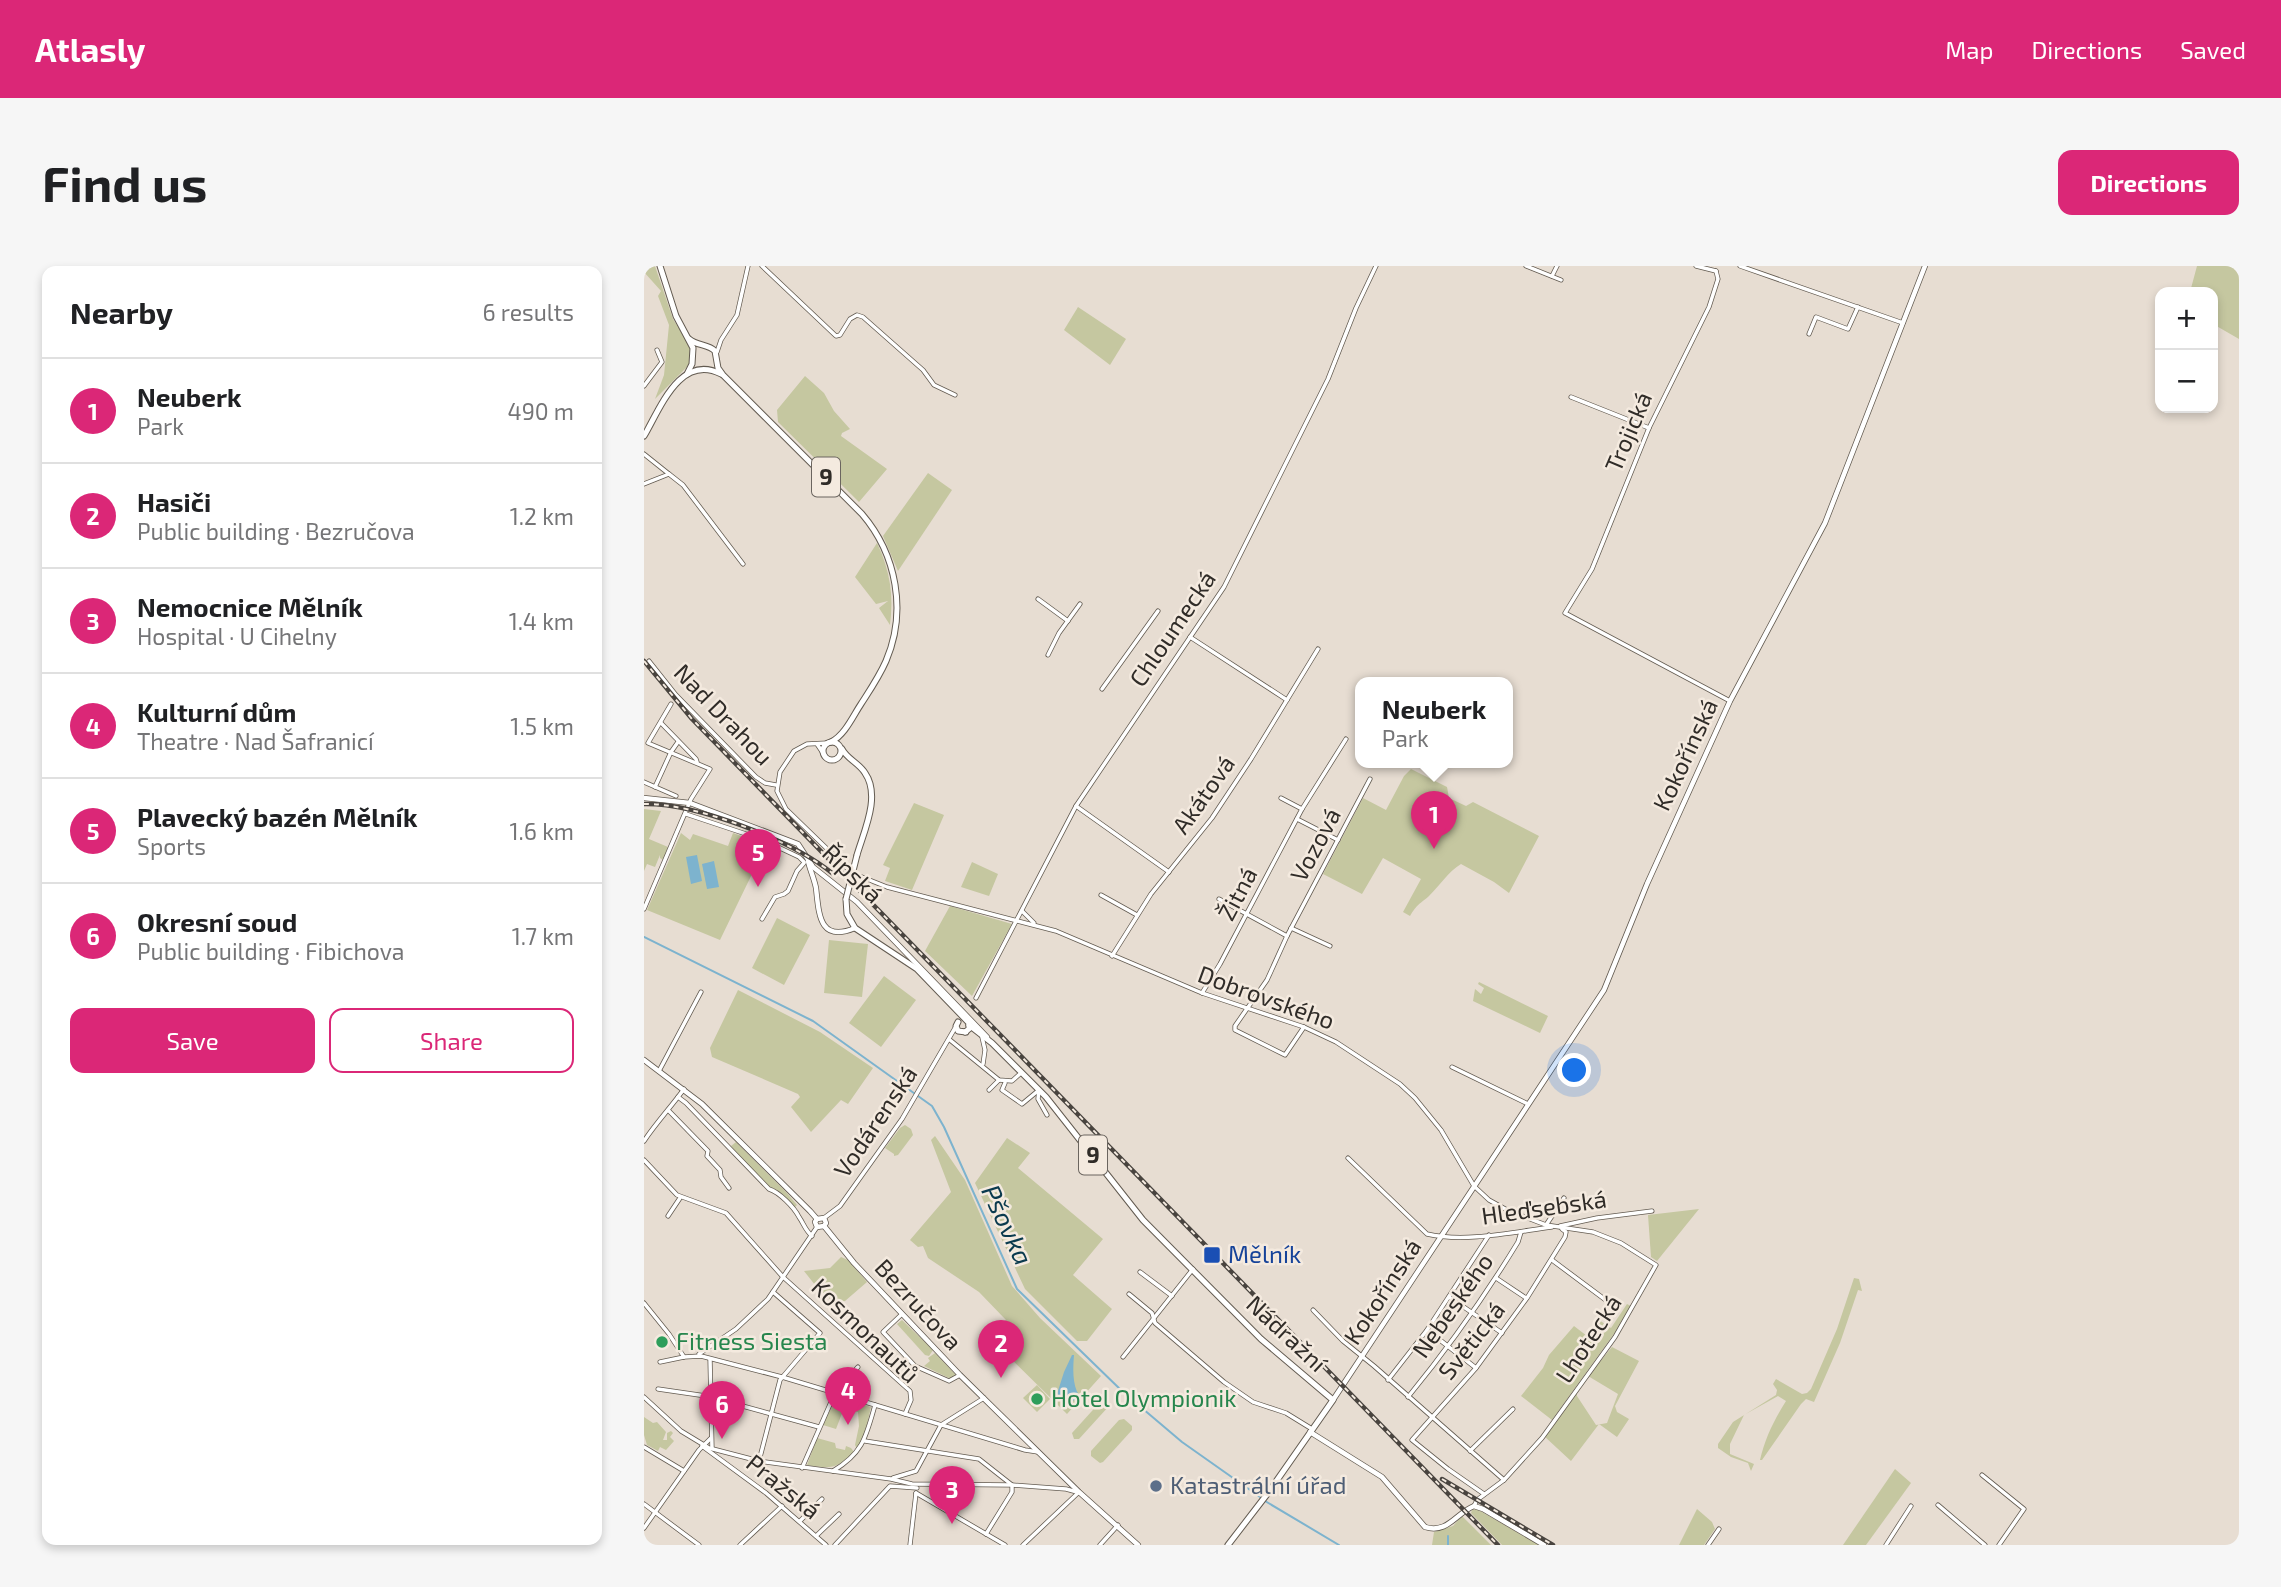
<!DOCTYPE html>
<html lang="en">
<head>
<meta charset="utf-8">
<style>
	body { margin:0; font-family:"Exo 2",sans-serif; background:#f6f6f6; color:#202124 }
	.controls { position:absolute; right:21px; top:21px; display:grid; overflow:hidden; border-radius:14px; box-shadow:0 4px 10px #0003 }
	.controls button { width:63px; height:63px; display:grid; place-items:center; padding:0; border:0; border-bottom:2px solid #e0e0e0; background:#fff; color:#202124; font:35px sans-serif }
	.you { position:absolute; left:931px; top:805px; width:24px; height:24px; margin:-18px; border:5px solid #fff; border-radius:50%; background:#1a73e8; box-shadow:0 0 0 10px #1a73e833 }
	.badge { display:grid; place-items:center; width:46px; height:46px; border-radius:50%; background:#db2777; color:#fff; font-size:23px; font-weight:700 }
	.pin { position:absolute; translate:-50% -58px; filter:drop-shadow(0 2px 4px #0008) }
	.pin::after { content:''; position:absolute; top:37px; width:24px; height:21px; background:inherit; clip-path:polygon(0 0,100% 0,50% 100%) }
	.popup { position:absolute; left:711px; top:411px; width:158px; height:91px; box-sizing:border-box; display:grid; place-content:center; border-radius:14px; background:#fff; filter:drop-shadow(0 2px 5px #0005); font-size:23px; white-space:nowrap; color:#757577 }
	.popup b { font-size:26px; color:#202124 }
	.popup::after { content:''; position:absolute; left:50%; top:100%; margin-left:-14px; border:14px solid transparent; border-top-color:#fff }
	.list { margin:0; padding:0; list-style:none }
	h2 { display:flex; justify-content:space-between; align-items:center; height:91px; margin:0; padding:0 28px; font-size:30px }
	h2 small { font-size:23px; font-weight:400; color:#757577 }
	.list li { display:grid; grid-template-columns:46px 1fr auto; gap:21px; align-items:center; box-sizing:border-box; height:105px; padding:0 28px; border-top:2px solid #e0e0e0 }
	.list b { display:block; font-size:26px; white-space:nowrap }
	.list p { margin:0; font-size:23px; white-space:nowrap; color:#757577 }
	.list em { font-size:23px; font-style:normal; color:#757577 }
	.actions { display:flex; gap:14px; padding:21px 28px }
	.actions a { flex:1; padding:16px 0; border:2px solid #db2777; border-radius:14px; text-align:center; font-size:24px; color:#db2777 }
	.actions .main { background:#db2777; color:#fff }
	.map { position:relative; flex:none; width:1595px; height:1279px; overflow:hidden; border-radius:14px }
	header { display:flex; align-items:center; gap:42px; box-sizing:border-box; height:98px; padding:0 35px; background:#db2777; color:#fff }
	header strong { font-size:33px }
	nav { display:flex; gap:38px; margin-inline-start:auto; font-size:24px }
	.intro { display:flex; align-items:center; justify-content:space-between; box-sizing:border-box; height:168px; padding:0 42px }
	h1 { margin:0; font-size:49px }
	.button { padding:18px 32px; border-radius:14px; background:#db2777; color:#fff; font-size:24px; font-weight:700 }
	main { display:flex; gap:42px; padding:0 42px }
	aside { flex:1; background:#fff; border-radius:14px; box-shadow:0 4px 10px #0003 }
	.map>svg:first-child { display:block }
	.green { fill:#c5c7a0 }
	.water { fill:#7db3ce }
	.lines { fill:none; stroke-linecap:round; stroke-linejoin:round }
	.stream { stroke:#7db3ce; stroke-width:2 }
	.street-casing { stroke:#635b51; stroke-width:5 }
	.secondary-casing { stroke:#635b51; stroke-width:6 }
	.primary-casing { stroke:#635b51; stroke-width:7 }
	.street { stroke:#fff; stroke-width:3.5 }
	.secondary { stroke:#fff; stroke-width:4.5 }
	.primary { stroke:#fff; stroke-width:5 }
	.rail-casing { stroke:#49443f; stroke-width:4.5 }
	.rail { stroke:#f4eadf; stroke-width:2; stroke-dasharray:5; stroke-linecap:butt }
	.primary-bridge-casing { stroke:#635b51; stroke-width:7; stroke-linecap:butt }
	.primary-bridge { stroke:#fff; stroke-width:5 }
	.transit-dot { fill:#1a4fb4; stroke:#f4eadf; stroke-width:2.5 }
	.leisure-dot { fill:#2e9e5b; stroke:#f4eadf; stroke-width:2.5 }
	.service-dot { fill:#5c6f8a; stroke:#f4eadf; stroke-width:2.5 }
	.labels { text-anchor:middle; stroke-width:5; stroke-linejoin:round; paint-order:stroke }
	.shield { fill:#f4eadf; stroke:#6b655f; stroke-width:2 }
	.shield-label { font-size:23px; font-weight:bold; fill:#302c28 }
	.street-label { font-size:24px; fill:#302c28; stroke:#f4eadf }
	.transit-label { font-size:24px; fill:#164399; stroke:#f4eadf; text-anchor:start }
	.leisure-label { font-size:24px; fill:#27864d; stroke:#f4eadf; text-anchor:start }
	.service-label { font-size:24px; fill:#4e5e75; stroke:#f4eadf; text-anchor:start }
	.water-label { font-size:26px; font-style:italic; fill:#0a3a4e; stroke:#f4eadf }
</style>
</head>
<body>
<header>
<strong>Atlasly</strong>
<nav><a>Map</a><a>Directions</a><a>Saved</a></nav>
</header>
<div class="intro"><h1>Find us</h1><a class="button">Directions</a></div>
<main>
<aside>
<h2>Nearby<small>6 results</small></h2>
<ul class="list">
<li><span class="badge">1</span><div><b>Neuberk</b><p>Park</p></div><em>490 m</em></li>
<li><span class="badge">2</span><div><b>Hasiči</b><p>Public building · Bezručova</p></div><em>1.2 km</em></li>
<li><span class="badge">3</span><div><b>Nemocnice Mělník</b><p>Hospital · U Cihelny</p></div><em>1.4 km</em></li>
<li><span class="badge">4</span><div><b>Kulturní dům</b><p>Theatre · Nad Šafranicí</p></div><em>1.5 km</em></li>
<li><span class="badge">5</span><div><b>Plavecký bazén Mělník</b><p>Sports</p></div><em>1.6 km</em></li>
<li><span class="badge">6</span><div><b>Okresní soud</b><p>Public building · Fibichova</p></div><em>1.7 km</em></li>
</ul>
<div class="actions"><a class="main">Save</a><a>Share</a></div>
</aside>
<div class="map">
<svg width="1595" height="1279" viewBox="0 0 1595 1279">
	<rect width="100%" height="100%" fill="#e7ddd2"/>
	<!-- green -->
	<g class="green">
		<polygon points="0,0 11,0 29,53 47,82 46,97 42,102 11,133 20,109 25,59 14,30 17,25 0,6"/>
		<polygon points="1553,0 1595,0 1595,73 1569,58 1569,26 1546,26"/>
		<polygon points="434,41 482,73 466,99 420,64"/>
		<polygon points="161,110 180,127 190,145 206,163 198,167 197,170 243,203 215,236 134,156 133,144"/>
		<polygon points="284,207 308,224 254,305 239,270"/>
		<path d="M 233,277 C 246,304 250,330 246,359 L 235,342 L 244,335 L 232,338 L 211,311 Z"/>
		<path d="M 767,503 L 803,521 L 805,532 L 822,540 L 829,536 L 895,570 L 865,627 L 850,616 L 817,598 C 804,606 796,619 785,630 C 776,638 773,638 766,650 L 759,646 L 777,613 L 739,592 L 718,628 L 679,608 L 719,532 L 742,544 L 760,510 Z"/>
		<polygon points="270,537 300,549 268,624 241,615 246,602 239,599"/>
		<polygon points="0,543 17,545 5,573 24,581 19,594 16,592 16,589 11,601 3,598 0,605"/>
		<polygon points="37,567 46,574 49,568 84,580 89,567 122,579 76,674 3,644"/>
		<polygon points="328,596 354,608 345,630 317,621"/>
		<polygon points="306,640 368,658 328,730 281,685"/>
		<polygon points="133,652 166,669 140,719 108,702"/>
		<polygon points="185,674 224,678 218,731 180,727"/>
		<polygon points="240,710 272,734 237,781 205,757"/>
		<polygon points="835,716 904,750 896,767 829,735 831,723 837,728 840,722 834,718"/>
		<polygon points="94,724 176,766 229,802 204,838 197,834 167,866 147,841 156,831 154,828 68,791 66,782"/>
		<polygon points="261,859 267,863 269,869 254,889 250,890 250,888 241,882 256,862"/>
		<polygon points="291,870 321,914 368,1020 396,1052 457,1110 423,1148 355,1081 366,1070 356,1060 362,1054 335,1026 284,992 279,980 274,981 266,974 307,926 287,874"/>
		<polygon points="363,872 386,887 374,902 459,973 429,1009 468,1043 443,1075 433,1075 381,1023 331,917"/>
		<path d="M 92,876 L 142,926 L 153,939 L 151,941 C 141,930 137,929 125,921 C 115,914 95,890 87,880 Z"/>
		<polygon points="1055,943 1013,995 1007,991 1004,949"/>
		<polygon points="197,991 204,994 223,1016 201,1035 191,1037 175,1024 160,1005 186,1002"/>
		<path d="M 1210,1012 L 1215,1013 L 1218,1025 L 1214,1024 L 1196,1077 L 1170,1136 L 1162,1133 L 1157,1138 L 1118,1194 L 1116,1194 C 1121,1172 1130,1154 1142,1135 L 1134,1130 L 1100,1149 L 1086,1178 L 1086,1188 L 1110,1198 L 1107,1205 L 1104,1197 L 1087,1191 L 1074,1182 L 1074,1178 L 1089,1156 L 1132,1129 L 1133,1124 L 1129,1118 L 1132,1113 L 1158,1128 L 1163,1127 L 1167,1123 L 1193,1063 Z"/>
		<polygon points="983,1038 987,1040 972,1065 908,1154 877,1130 899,1102 905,1089 930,1060 943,1070 955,1054 967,1062"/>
		<polygon points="258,1054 289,1084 285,1090 281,1089 253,1058"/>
		<polygon points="968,1081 995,1095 971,1140 973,1146 985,1153 973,1171 955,1158 927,1195 900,1170 933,1127 933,1130 952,1159 963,1157 974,1128 944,1110"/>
		<polygon points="291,1087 312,1109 307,1113 280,1100 286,1095 284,1092"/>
		<polygon points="393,1119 406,1133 393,1146 379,1132"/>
		<polygon points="193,1130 227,1141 220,1172 213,1183 211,1179 215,1160 214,1146 200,1142 192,1163 179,1159"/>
		<polygon points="457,1135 463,1135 465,1140 435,1173 430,1173 428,1167"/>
		<polygon points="0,1151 9,1157 13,1156 22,1166 19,1174 23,1174 23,1167 27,1165 29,1167 26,1171 30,1175 22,1184 16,1181 14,1185 3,1179 0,1169"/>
		<polygon points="480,1153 488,1160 488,1164 459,1196 456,1197 447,1190 447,1185 475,1154"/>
		<path d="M 173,1172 L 191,1177 L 192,1182 L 201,1184 L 202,1180 L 207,1182 L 210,1186 C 193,1203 186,1203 163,1199 Z"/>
		<polygon points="1251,1203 1267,1217 1222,1279 1199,1279"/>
		<polygon points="833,1243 895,1279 858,1279 827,1247 828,1244"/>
		<polygon points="1053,1243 1068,1256 1071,1263 1060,1279 1035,1279"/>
		<polygon points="818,1250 847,1279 788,1279 790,1266 809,1260"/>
	</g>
	<!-- water -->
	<g class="water">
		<polygon points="53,589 58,615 47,618 42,591"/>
		<polygon points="70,595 75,621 63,623 58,598"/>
		<path d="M 428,1089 L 430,1089 C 429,1101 428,1119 435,1129 L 422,1142 L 417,1139 L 417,1134 L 422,1125 L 416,1130 L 413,1128 L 420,1106 Z"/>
	</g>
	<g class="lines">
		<!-- stream -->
		<g class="stream">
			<polyline points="0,671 169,755 288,840 300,861 373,1023 479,1126 538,1176 616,1231"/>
			<polyline points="621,1235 695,1279"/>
			<polyline points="804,1270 804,1279"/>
		</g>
		<defs>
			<g id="street">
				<polyline points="118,0 192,70 196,69 206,53 213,49 219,51 279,104 290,119 311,129"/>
				<polyline points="882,0 917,14"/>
				<polyline points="1052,0 1072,5"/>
				<polyline points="1096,0 1259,57"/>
				<polyline points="1072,5 1074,13 1065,41 1005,162 948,303 921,347 1086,435"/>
				<polyline points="908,10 913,0"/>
				<polyline points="1165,68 1172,51 1204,63 1214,41"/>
				<polyline points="73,86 77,74 93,49 104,0"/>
				<polyline points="0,120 18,96 13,84"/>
				<polyline points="927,131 1005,162"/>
				<polyline points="0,188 25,208"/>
				<polyline points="0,218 25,208 39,219 99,298"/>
				<polyline points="394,333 424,355"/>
				<polyline points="546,371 643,434"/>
				<polyline points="404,389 415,367 436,338"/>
				<polyline points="5,395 32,429 112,511 121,517 132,519"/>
				<polyline points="458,423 514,345"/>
				<polyline points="17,457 52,493 53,496"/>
				<polyline points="184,477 163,478 150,485 136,506 133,525 142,543 208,607 243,621 412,665 558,727 660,761 692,776 756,818 771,832 797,864 830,920 845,934 863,944 902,959 949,966 977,977 1012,999 971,1071 898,1172 860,1214 833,1234 830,1240"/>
				<polyline points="173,478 179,487"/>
				<polyline points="0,516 32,530"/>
				<polyline points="11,521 27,486 34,476"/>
				<polyline points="432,540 525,606"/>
				<polyline points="658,543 702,473"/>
				<polyline points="42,548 117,573 155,591 160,596"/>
				<polyline points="653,553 694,574"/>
				<polyline points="457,629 493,649"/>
				<polyline points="575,633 643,670"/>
				<polyline points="0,643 47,533 66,503 4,477 27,438"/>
				<polyline points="378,645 390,657"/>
				<polyline points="118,653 131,631 140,628 144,625 153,605 160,597"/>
				<polyline points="647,662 686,680"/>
				<polyline points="468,690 507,628 568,552 607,493 674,383"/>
				<polyline points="558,727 576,698 658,543 637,532"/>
				<polyline points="332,732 432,540 580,321 684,113 712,42 732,0"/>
				<polyline points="660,761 641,789 591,764 591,760 623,714 643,670 726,513"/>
				<polyline points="338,771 341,784 339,798"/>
				<polyline points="306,774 355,814 368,815 377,807"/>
				<polyline points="808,801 884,838"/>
				<polyline points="15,805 57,726"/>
				<polyline points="361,817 358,824 378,838 395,824"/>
				<polyline points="345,824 355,814"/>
				<polyline points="395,824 394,833 403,849"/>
				<path d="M 34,831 L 42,837 L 125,923 C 135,926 150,941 155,951 C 160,958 161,964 168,970"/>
				<polyline points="24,844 64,885 63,890 76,904 77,911 85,922"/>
				<path d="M 0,875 C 12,857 27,841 40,823"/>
				<path d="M 704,892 L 783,968 C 821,977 870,966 908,961"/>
				<polyline points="0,894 33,929 82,947 139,1011 266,1125 267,1134 261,1148"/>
				<polyline points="24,950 36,932"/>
				<polyline points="180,952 196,940 258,853 311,762"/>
				<polyline points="902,959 920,932"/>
				<polyline points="916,960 953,952 1008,945"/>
				<polyline points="908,994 967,1038"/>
				<polyline points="496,1006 528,1030"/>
				<polyline points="852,1012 882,1032"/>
				<polyline points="485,1028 508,1047 511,1057 580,1116 609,1136 642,1147 668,1163"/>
				<polyline points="805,1031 858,1067"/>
				<polyline points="0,1037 25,1068 40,1091"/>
				<polyline points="669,1044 699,1075 730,1100 860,1214"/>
				<polyline points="258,1048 239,1066 271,1100 305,1115 316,1109"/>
				<polyline points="783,1064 832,1102"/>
				<polyline points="55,1088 92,1063 124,1033 173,961"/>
				<polyline points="479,1091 549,1003"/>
				<polyline points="66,1093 68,1182"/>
				<polyline points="16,1096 40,1091 57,1090 138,1111 381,1184 394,1186"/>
				<polyline points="744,1114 783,1064 845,969"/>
				<polyline points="14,1123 62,1130 175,1161"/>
				<polyline points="0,1131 37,1165 65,1182 115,1195 247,1213 268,1218 368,1219 422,1223 433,1226"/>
				<path d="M 764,1131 C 805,1081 841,1030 874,976 L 877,966"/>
				<polyline points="221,1175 335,1193 368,1219 368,1226 342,1268"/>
				<polyline points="58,1180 122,1227 182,1279"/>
				<polyline points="0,1181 40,1205"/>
				<polyline points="826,1185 869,1143"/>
				<polyline points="115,1195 136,1114 176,1067 129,1026"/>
				<polyline points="158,1202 191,1127 214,1101"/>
				<path d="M 189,1205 C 219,1187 222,1171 231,1139"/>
				<polyline points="1338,1209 1380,1243 1355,1279"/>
				<polyline points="249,1212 272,1205 297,1159 340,1132"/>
				<polyline points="272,1227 361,1279"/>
				<polyline points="840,1228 804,1203 768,1174 832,1102 883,1032 921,971 922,966 918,963"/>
				<polyline points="0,1238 55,1279"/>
				<polyline points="1294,1239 1341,1279"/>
				<polyline points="156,1255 178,1233"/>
				<polyline points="0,1262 55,1184 67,1172"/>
				<polyline points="172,1270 195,1248"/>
				<polyline points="96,1279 138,1240"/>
				<polyline points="191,1279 246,1220 273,1222"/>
				<polyline points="266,1279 272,1227"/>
				<polyline points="379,1279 435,1226"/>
				<polyline points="456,1279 474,1259"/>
				<polyline points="1064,1279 1075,1263"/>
				<polyline points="1242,1279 1267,1240"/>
			</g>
			<g id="secondary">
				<polyline points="0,532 46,537 154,578 169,601 213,636 343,771"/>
				<path d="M 164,595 C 166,604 170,612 172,622 C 175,648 175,677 211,662"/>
				<polyline points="0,794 58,838 166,945 173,953 171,956 173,961 180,960"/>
				<polyline points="173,953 180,952 182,957 180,960 210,997 316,1109 435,1226 494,1279"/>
				<polyline points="689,1134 960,724 1003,618 1086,435 1181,257 1281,0"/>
				<path d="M 666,1166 L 738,1211 L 781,1261 C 804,1268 812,1247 830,1240 L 839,1243 L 900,1279"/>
			</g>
			<g id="primary">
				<polyline points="16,0 32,50 49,82 48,98 43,108"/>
				<path d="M 45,73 C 53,80 64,78 71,85 L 74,102 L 79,109 L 218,248 C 253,289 263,346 242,395 C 235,411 226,424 217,438 C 209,450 201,469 187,476"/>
				<path d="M 0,170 C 16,143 36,87 77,108"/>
				<circle cx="188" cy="485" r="9"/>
				<path d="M 198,483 C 203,493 215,497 221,507 C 237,530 220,565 213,589"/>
				<polyline points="202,633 203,648 211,662 273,703 325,757 325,763 321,766"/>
				<polyline points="314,756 312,760 314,765 322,766"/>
				<polyline points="325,759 348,777 402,831 499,954 617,1073 689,1134 624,1227 584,1279"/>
			</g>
		</defs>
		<!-- street casing -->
		<use href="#street" class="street-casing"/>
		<!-- secondary casing -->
		<use href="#secondary" class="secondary-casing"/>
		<!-- primary casing -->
		<use href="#primary" class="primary-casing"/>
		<!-- street -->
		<use href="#street" class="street"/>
		<!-- secondary -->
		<use href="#secondary" class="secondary"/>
		<!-- primary -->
		<use href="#primary" class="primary"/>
		<defs>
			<g id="rail">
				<polyline points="0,395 48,453 854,1279"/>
				<path d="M 0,538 C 52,537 147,574 188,607"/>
				<polyline points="798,1213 909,1279"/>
			</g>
		</defs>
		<!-- rail casing -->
		<use href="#rail" class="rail-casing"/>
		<!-- rail -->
		<use href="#rail" class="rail"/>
		<defs>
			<polyline id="primary-bridge" points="202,633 213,589"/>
		</defs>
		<!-- primary-bridge casing -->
		<use href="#primary-bridge" class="primary-bridge-casing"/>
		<!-- primary-bridge -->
		<use href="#primary-bridge" class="primary-bridge"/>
	</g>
	<!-- markers -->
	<rect class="transit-dot" x="559" y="980" width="18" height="18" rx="3.5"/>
	<g class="leisure-dot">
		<circle cx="18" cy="1076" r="7"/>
		<circle cx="393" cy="1133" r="7"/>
	</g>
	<circle class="service-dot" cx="512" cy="1220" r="7"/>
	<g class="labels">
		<!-- shield labels -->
		<g class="shield">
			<rect x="168" y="191.5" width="28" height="39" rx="5"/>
			<rect x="435" y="869.5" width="28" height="39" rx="5"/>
		</g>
		<g class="shield-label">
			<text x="182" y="219">9</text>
			<text x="449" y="897">9</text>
		</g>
		<!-- street labels -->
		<g class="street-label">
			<text transform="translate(985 166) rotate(-67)" y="8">Trojická</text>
			<text transform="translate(529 363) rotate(-56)" y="8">Chloumecká</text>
			<text transform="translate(79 449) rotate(46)" y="8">Nad Drahou</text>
			<text transform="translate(1042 489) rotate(-65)" y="8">Kokořínská</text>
			<text transform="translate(560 529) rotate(-55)" y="8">Akátová</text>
			<text transform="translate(672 579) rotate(-62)" y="8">Vozová</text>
			<text transform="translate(208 608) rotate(44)" y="8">Řípská</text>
			<text transform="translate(594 628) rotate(-62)" y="8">Žitná</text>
			<text transform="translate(622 732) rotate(20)" y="8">Dobrovského</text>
			<text transform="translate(232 856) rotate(-56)" y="8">Vodárenská</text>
			<text transform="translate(900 942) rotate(-8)" y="8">Hleďsebská</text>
			<text transform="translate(739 1026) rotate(-57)" y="8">Kokořínská</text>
			<text transform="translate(274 1039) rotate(47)" y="8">Bezručova</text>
			<text transform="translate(809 1040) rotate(-55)" y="8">Nebeského</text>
			<text transform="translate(221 1065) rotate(44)" y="8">Kosmonautů</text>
			<text transform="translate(642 1068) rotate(43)" y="8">Nádražní</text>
			<text transform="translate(945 1073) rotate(-57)" y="8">Lhotecká</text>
			<text transform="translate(828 1075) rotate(-52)" y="8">Světická</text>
			<text transform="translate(139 1221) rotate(39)" y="8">Pražská</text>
		</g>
		<!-- transit labels -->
		<g class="transit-label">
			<text x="584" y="997">Mělník</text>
		</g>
		<!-- leisure labels -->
		<g class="leisure-label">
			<text x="32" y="1084">Fitness Siesta</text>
			<text x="407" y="1141">Hotel Olympionik</text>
		</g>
		<!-- service labels -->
		<g class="service-label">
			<text x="526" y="1228">Katastrální úřad</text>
		</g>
		<!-- water labels -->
		<g class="water-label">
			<text transform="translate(363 959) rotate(65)" y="9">Pšovka</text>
		</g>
	</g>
</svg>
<div class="controls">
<button>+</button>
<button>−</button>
</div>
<div class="you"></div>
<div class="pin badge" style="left:790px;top:583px">1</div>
<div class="popup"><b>Neuberk</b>Park</div>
<div class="pin badge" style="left:357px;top:1112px">2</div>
<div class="pin badge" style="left:308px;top:1258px">3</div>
<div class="pin badge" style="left:204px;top:1159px">4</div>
<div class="pin badge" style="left:114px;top:621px">5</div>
<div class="pin badge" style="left:78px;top:1173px">6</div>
</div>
</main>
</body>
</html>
